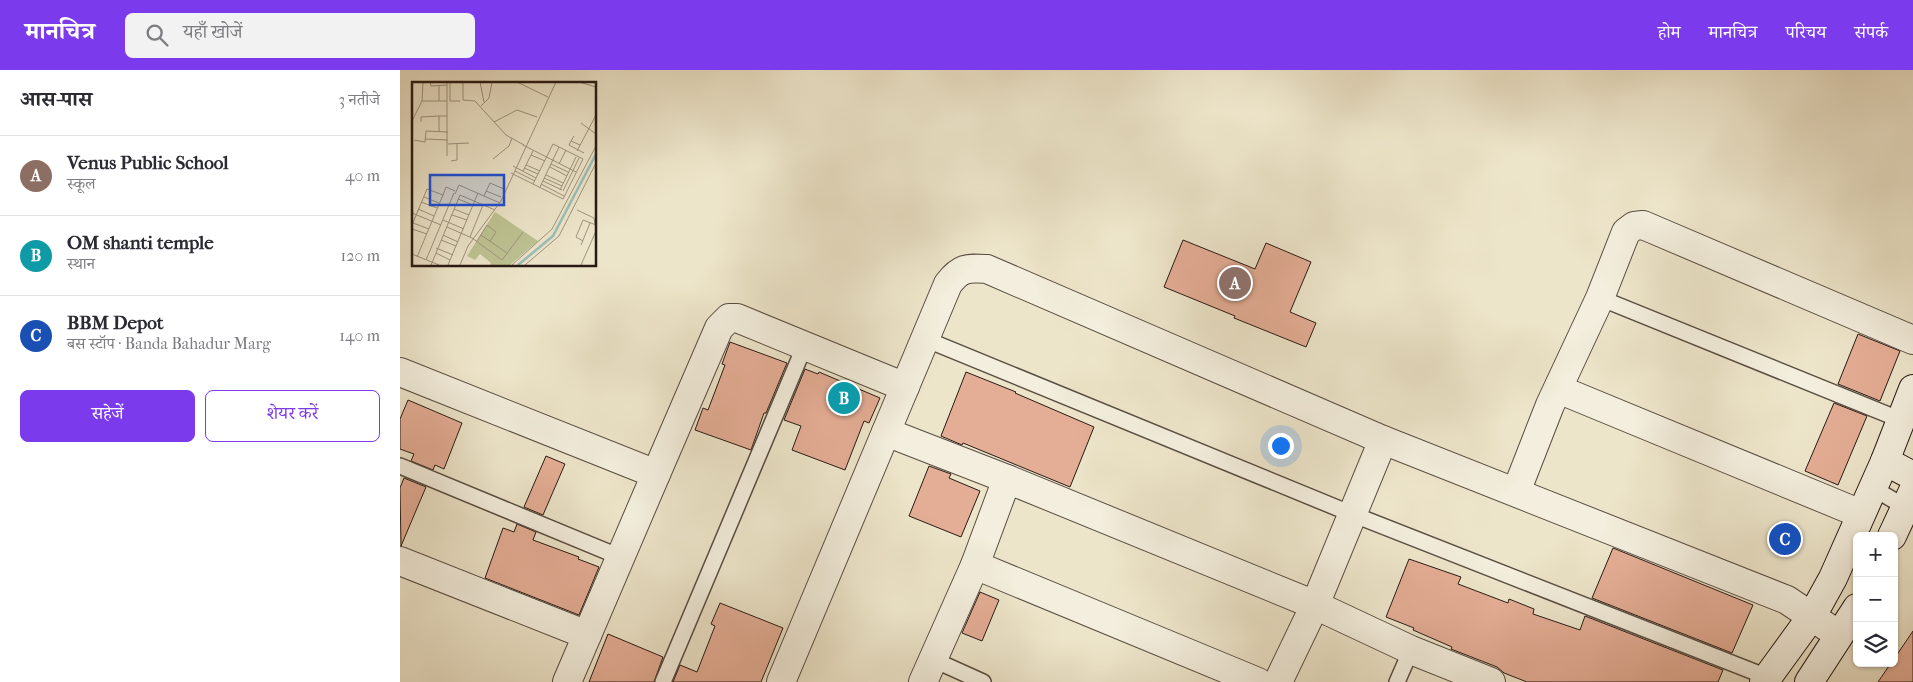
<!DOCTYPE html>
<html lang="hi">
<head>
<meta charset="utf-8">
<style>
	body { margin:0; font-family:"IM FELL French Canon","Noto Serif Devanagari",serif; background:#f2f2f3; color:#2b2b33 }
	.controls { position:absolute; right:15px; bottom:15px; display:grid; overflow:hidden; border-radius:8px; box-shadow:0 1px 4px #0004 }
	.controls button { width:45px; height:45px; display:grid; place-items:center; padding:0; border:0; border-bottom:1px solid #e1e1e2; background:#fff; color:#2b2b33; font:25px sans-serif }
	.you { position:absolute; left:880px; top:375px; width:18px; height:18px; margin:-12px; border:4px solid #fff; border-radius:50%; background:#1a73e8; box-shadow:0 0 0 8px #1a73e833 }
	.badge { display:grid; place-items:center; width:32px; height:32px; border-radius:50%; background:#7c3aed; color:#fff; font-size:16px; font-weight:700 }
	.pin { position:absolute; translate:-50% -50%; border:2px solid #fff; box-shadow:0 1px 5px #0006 }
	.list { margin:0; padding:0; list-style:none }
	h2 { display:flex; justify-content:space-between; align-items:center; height:65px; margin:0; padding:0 20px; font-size:21px }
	h2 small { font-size:16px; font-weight:400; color:#7c7c81 }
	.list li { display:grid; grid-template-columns:32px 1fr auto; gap:15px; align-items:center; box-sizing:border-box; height:80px; padding:0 20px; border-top:1px solid #e1e1e2 }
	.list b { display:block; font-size:19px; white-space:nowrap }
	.list p { margin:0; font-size:16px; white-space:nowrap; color:#7c7c81 }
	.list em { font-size:16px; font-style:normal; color:#7c7c81 }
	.actions { display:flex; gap:10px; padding:15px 20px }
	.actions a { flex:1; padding:11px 0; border:1px solid #7c3aed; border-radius:8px; text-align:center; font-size:18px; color:#7c3aed }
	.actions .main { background:#7c3aed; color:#fff }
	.icon { flex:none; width:28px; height:28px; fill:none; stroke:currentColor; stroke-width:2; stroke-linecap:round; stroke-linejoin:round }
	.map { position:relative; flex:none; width:1513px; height:612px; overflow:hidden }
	header { display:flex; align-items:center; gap:30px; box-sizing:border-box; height:70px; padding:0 25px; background:#7c3aed; color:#fff }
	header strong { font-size:24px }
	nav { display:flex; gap:28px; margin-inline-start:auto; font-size:18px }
	.search { width:350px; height:45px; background:#f2f2f3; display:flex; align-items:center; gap:12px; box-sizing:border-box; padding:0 18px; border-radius:8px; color:#7c7c81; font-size:19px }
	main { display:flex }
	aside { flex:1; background:#fff }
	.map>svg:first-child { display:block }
	.building { fill:#e4ad95; stroke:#281a14 }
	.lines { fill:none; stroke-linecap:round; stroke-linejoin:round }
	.lane-casing { stroke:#594d42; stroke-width:18 }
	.street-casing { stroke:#594d42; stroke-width:30 }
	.secondary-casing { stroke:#281a14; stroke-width:30 }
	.lane { stroke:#f3eedd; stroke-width:15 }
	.street { stroke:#f3eedd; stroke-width:28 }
	.secondary { stroke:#f3eedd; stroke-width:28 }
	.inset-river { fill:none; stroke:#99bfb9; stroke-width:2.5 }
	.inset-road { fill:none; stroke:#9e9481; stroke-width:1 }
	.view { fill:#1d4ed8; fill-opacity:0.15; stroke:#1d4ed8; stroke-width:2.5 }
	.inset-edge { fill:none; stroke:#281a14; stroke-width:2.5 }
</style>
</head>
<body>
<header>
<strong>मानचित्र</strong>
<div class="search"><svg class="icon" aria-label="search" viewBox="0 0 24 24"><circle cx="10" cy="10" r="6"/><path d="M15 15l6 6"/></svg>यहाँ खोजें</div>
<nav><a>होम</a><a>मानचित्र</a><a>परिचय</a><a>संपर्क</a></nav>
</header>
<main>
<aside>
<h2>आस-पास<small>3 नतीजे</small></h2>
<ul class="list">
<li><span class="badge" style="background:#8d6e63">A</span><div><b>Venus Public School</b><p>स्कूल</p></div><em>40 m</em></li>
<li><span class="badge" style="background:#0f9aa8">B</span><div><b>OM shanti temple</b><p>स्थान</p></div><em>120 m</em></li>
<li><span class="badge" style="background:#1a4fb4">C</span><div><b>BBM Depot</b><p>बस स्टॉप · Banda Bahadur Marg</p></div><em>140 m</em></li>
</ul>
<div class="actions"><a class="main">सहेजें</a><a>शेयर करें</a></div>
</aside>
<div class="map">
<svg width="1513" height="612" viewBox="0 0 1513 612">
	<rect width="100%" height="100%" fill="#ede5ca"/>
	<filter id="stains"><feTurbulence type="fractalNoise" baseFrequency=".004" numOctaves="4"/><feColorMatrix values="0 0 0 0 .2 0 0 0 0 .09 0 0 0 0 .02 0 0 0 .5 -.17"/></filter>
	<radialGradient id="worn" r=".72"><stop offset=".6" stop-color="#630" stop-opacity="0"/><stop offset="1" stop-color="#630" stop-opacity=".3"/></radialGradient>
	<!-- building -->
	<g class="building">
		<polygon points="783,170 855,199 866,173 911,192 890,242 916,253 906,277 834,248 835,246 764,217"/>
		<polygon points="1458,264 1500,281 1480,331 1438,314"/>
		<polygon points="330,272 387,293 366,343 364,343 351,380 295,360 303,338 308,340 325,295 322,294"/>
		<polygon points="405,299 418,304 419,302 480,328 469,353 464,351 445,400 392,380 401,356 384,350"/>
		<polygon points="566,302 616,322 615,323 694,357 670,417 563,373 562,375 541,366"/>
		<polygon points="8,330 62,353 44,399 35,395 33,400 11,391 14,384 0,379 0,349"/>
		<polygon points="1434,333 1467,346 1438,415 1405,401"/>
		<polygon points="146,386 165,394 143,445 124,437"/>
		<polygon points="529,396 551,404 549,408 580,421 561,467 509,446"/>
		<polygon points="4,408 26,417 1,476 0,418"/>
		<polygon points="117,454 136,462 133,470 179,487 178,489 199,497 179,545 85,508 103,458 114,462"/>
		<polygon points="1213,478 1353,535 1332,583 1192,528"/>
		<polygon points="1009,489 1061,507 1058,514 1108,533 1109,529 1134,539 1133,544 1180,560 1185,546 1323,600 1318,612 1127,612 1104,603 1097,597 1051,579 1052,577 1013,560 1014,558 986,547"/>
		<polygon points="580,522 599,530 582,571 562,563"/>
		<polygon points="320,533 383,558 361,612 273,612 280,595 297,602 315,556 311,554"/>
		<polygon points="1513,561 1513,612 1478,612 1491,593 1494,593 1494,589"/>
		<polygon points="208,564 263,587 254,612 189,612"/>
	</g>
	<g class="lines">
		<defs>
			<g id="lane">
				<polyline points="1200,228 1501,350"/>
				<polyline points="525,269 952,444 1367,607"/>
				<polyline points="0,396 220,487"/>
				<polyline points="1473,418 1510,440"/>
				<polyline points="532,589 583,612"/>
				<polyline points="263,612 405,275"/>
				<polyline points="997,612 1011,580"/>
			</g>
			<g id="street">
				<polyline points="0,302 256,404 167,612"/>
				<polyline points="1158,319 1461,444"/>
				<polyline points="256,404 319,258 329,248 337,248 505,317"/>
				<path d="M 607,409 L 486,362 L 548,214 C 561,197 567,198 587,199 L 983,370 L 1387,530 L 1439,565"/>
				<polyline points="1116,422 1150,335 1200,228 1226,162 1234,156 1243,155 1513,270"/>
				<polyline points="0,491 187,565"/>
				<polyline points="575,495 858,612"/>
				<polyline points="381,612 486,362"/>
				<polyline points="523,612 575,495 607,409 915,535 1011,580 1091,612"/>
				<polyline points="878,612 915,535 983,370"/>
			</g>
			<g id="secondary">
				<polyline points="1485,391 1513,406"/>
				<polyline points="1492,466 1513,421"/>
				<polyline points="1364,612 1412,546 1433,508 1485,391 1513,319"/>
				<polyline points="1409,612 1457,538"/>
			</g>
		</defs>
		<!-- lane casing -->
		<use href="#lane" class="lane-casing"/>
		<!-- street casing -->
		<use href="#street" class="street-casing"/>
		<!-- secondary casing -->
		<use href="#secondary" class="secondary-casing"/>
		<!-- lane -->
		<use href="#lane" class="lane"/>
		<!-- street -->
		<use href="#street" class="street"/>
		<!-- secondary -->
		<use href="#secondary" class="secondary"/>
	</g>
	<!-- overview -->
	<g transform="translate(12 12)">
		<rect width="184" height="184" fill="#ede5ca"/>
		<path d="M 83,130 L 126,159 L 98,183 L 78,183 L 79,181 L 68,172 L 63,178 L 55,174 Z" fill="#bec393"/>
		<path class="inset-river" d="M 106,183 L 141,154 L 184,72"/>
		<path class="inset-road" d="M 18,0 L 19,4 L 35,3M 35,0 L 35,74M 38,0 L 38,19 L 48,19M 51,0 L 51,18 L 63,19 L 94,53 L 112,63M 68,0 L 72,20M 105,0 L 136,15M 167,0 L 184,5M 27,3 L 27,19M 10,19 L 11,0M 69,24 L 77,16 L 80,0M 0,39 L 10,19 L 35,19M 9,40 L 9,35 L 27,34M 82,40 L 105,28 L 125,35M 169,41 L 184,52M 27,50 L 27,34 L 35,34M 162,54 L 159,59 L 168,63M 13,57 L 36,58M 2,58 L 13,60 L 14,49 L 36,50M 159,59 L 157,63 L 172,71M 36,62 L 57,61M 111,63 L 164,90M 165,69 L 184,33M 119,73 L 133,79M 81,77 L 97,64 L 100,56M 39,79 L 45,78 L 45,62M 139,82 L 156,90M 147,82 L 154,68M 114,83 L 128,89M 101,84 L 124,96M 138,85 L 155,94M 112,86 L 126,92M 103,89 L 123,99M 111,89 L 121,69M 99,91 L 151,117 L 171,77 L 141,62 L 121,102M 134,93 L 151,101M 132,96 L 150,104M 131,99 L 150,108M 129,102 L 152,114M 128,105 L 147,65M 148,108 L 164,75M 74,109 L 89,115M 151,109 L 167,76M 43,112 L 47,103 L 88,121M 31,113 L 34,105 L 43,109M 72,114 L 78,101 L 92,107M 12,115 L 27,121M 46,117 L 61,123M 9,120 L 25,126M 6,127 L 22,134M 42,127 L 57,133M 165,128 L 182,136 L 183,143M 0,131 L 29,143M 40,133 L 55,138M 31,138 L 52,147M 1,141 L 17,147M 0,143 L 15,107 L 31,113 L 5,175M 35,145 L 60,156 L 90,178 L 111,150M 0,147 L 15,152M 31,153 L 46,160M 69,153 L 95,171M 58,155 L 71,123M 29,158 L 44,164M 65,159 L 75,143 L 84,150 L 78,159M 171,159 L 164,155 L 171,138 L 184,143M 169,163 L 178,141M 24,166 L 41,173M 24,171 L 38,178M 0,172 L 27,183M 14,178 L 42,111M 19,183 L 48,113 L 83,128M 36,183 L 66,111M 48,183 L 56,164 L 89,119 L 144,0M 100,183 L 140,147 L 184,64M 113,183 L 147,154 L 184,81M 169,183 L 184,149"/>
		<path class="view" d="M 18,93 L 92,93 L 92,123 L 18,123 Z"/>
		<rect width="184" height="184" class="inset-edge"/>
	</g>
	<rect width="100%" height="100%" filter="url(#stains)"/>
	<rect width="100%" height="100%" fill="url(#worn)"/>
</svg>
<div class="controls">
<button>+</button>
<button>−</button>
<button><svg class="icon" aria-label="layers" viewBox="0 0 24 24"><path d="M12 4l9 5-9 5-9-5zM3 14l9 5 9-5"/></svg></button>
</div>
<div class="you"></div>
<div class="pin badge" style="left:835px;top:213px;background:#8d6e63">A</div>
<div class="pin badge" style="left:444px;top:328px;background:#0f9aa8">B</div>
<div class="pin badge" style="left:1385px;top:469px;background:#1a4fb4">C</div>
</div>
</main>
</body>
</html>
